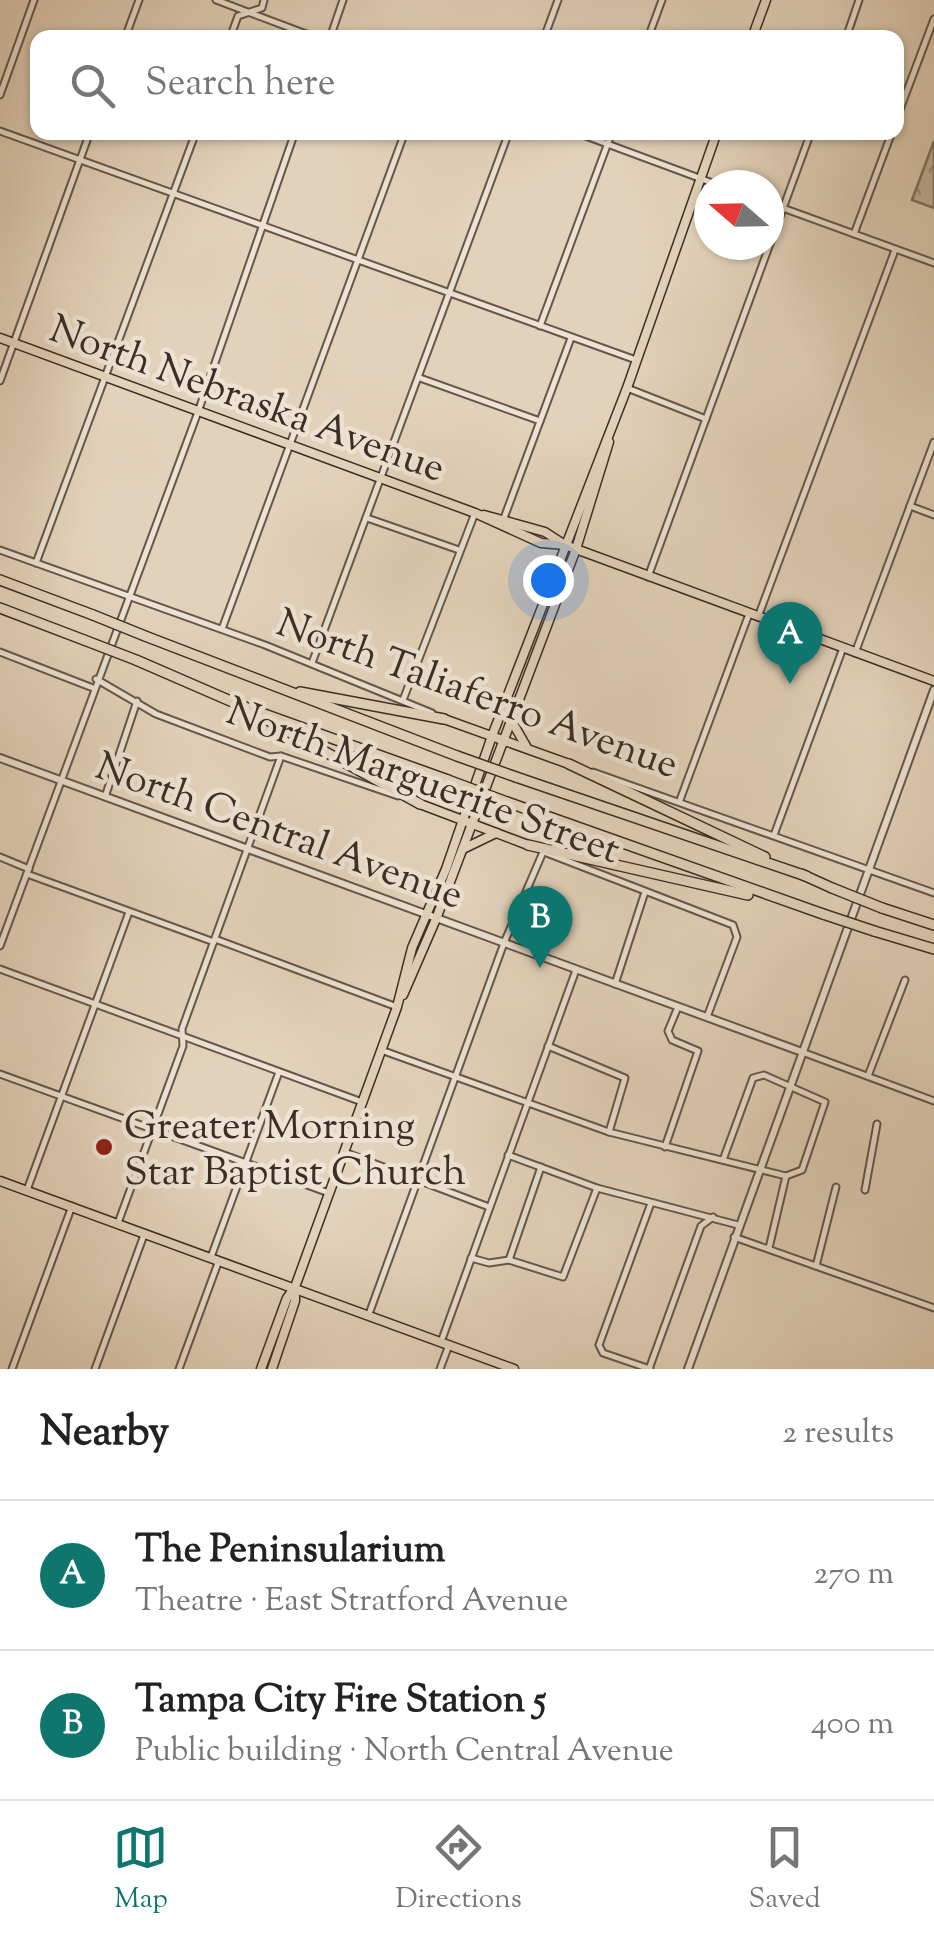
<!DOCTYPE html>
<html lang="en">
<head>
<meta charset="utf-8">
<style>
	body { margin:0; font-family:"Sorts Mill Goudy",serif; background:#f2f2f2; color:#222 }
	.compass { position:absolute; left:694px; top:170px; width:90px; height:90px; border-radius:50%; background:#fff; box-shadow:0 2px 8px #0004; rotate:290deg }
	.you { position:absolute; left:548px; top:580px; width:35px; height:35px; margin:-25px; border:8px solid #fff; border-radius:50%; background:#1a73e8; box-shadow:0 0 0 15px #1a73e833 }
	.badge { display:grid; place-items:center; width:65px; height:65px; border-radius:50%; background:#0f766e; color:#fff; font-size:32px; font-weight:700 }
	.pin { position:absolute; translate:-50% -82px; filter:drop-shadow(0 2px 5px #0008) }
	.pin::after { content:''; position:absolute; top:52px; width:35px; height:30px; background:inherit; clip-path:polygon(0 0,100% 0,50% 100%) }
	.list { margin:0; padding:0; list-style:none }
	h2 { display:flex; justify-content:space-between; align-items:center; height:130px; margin:0; padding:0 40px; font-size:42px }
	h2 small { font-size:32px; font-weight:400; color:#767676 }
	.list li { display:grid; grid-template-columns:65px 1fr auto; gap:30px; align-items:center; box-sizing:border-box; height:150px; padding:0 40px; border-top:2px solid #e0e0e0 }
	.list b { display:block; font-size:38px; white-space:nowrap }
	.list p { margin:0; font-size:32px; white-space:nowrap; color:#767676 }
	.list em { font-size:32px; font-style:normal; color:#767676 }
	.icon { flex:none; width:55px; height:55px; fill:none; stroke:currentColor; stroke-width:2; stroke-linecap:round; stroke-linejoin:round }
	.map { position:relative; flex:none; width:934px; height:1369px; overflow:hidden }
	.search { position:absolute; background:#fff; box-shadow:0 2px 8px #0004; left:30px; right:30px; top:30px; height:110px; display:flex; align-items:center; gap:25px; box-sizing:border-box; padding:0 35px; border-radius:20px; color:#767676; font-size:38px }
	.sheet { height:430px; background:#fff }
	nav { display:flex; justify-content:space-around; align-items:center; box-sizing:border-box; height:140px; border-top:2px solid #e0e0e0; background:#fff; font-size:28px; color:#767676 }
	nav a { display:grid; justify-items:center; gap:5px }
	nav .on { color:#0f766e }
	.map>svg:first-child { display:block }
	.forest { fill:url(#forest-crowns); stroke:#807262; stroke-width:2.5 }
	.lines { fill:none; stroke-linecap:round; stroke-linejoin:round }
	.minor-casing { stroke:#65574a; stroke-width:9 }
	.tertiary-casing { stroke:#65574a; stroke-width:10 }
	.primary-casing { stroke:#3b2e24; stroke-width:11 }
	.motorway-casing { stroke:#3b2e24; stroke-width:12 }
	.minor { stroke:#ede2d3; stroke-width:5 }
	.tertiary { stroke:#ede2d3; stroke-width:6 }
	.primary { stroke:#e3d2bb; stroke-width:8 }
	.motorway { stroke:#e3d2bb; stroke-width:9 }
	.motorway-bridge-casing { stroke:#3b2e24; stroke-width:12; stroke-linecap:butt }
	.motorway-bridge { stroke:#e3d2bb; stroke-width:9 }
	.poi-dot { fill:#8f2418; stroke:#ede2d3; stroke-width:4 }
	.labels { text-anchor:middle; stroke-width:9; stroke-linejoin:round; paint-order:stroke }
	.street-label { font-size:40px; fill:#3b2e24; stroke:#ede2d3 }
	.poi-label { font-size:40px; fill:#3b2e24; stroke:#ede2d3; text-anchor:start }
</style>
</head>
<body>
<div class="map">
<svg width="934" height="1369" viewBox="0 0 934 1369">
	<defs>
		<pattern id="forest-crowns" width="20" height="18" patternUnits="userSpaceOnUse" patternTransform="scale(2.5)"><rect width="20" height="18" fill="#c6b6a1"/><path d="M2 6a3 3 0 1 1 6 0M12 15a3 3 0 1 1 6 0" fill="none" stroke="#a29483"/></pattern>
	</defs>
	<rect width="100%" height="100%" fill="#e3d2bb"/>
	<filter id="stains"><feTurbulence type="fractalNoise" baseFrequency=".002" numOctaves="4"/><feColorMatrix values="0 0 0 0 .2 0 0 0 0 .09 0 0 0 0 .02 0 0 0 .5 -.17"/></filter>
	<radialGradient id="worn" r=".72"><stop offset=".6" stop-color="#630" stop-opacity="0"/><stop offset="1" stop-color="#630" stop-opacity=".3"/></radialGradient>
	<!-- forest -->
	<polygon class="forest" points="934,141 934,208 912,200"/>
	<g class="lines">
		<defs>
			<g id="minor">
				<polyline points="216,0 317,38"/>
				<polyline points="125,38 139,0"/>
				<polyline points="230,38 238,16 262,8 264,0"/>
				<polyline points="330,38 343,0"/>
				<polyline points="544,38 558,0"/>
				<polyline points="648,38 662,0"/>
				<polyline points="846,38 859,0"/>
				<polyline points="0,95 34,0"/>
				<polyline points="896,120 934,19"/>
				<polyline points="0,131 636,360"/>
				<polyline points="575,132 718,185"/>
				<polyline points="769,203 934,263"/>
				<polyline points="854,234 892,132"/>
				<polyline points="540,326 612,132"/>
				<polyline points="420,378 540,421"/>
				<polyline points="0,381 90,132"/>
				<polyline points="627,388 706,419"/>
				<polyline points="910,506 934,515"/>
				<polyline points="367,518 459,550"/>
				<polyline points="504,518 571,338"/>
				<polyline points="0,550 265,645 432,713"/>
				<polyline points="36,563 196,132"/>
				<polyline points="648,577 811,132"/>
				<polyline points="758,617 895,250"/>
				<polyline points="222,629 405,132"/>
				<polyline points="0,652 93,688"/>
				<polyline points="855,653 934,442"/>
				<polyline points="312,663 509,132"/>
				<polyline points="96,679 156,714 270,757 281,756 398,796"/>
				<polyline points="403,700 475,513"/>
				<polyline points="593,772 934,893"/>
				<polyline points="105,797 137,701"/>
				<polyline points="680,800 749,614"/>
				<polyline points="774,835 843,648"/>
				<polyline points="544,852 733,925 737,937 707,1017"/>
				<polyline points="0,857 29,869"/>
				<polyline points="27,874 214,942"/>
				<polyline points="215,939 397,1007"/>
				<polyline points="0,946 198,412 295,132"/>
				<polyline points="0,969 362,1102"/>
				<polyline points="615,984 645,892"/>
				<polyline points="548,1046 625,1078 609,1132"/>
				<polyline points="381,1050 609,1132 786,1176"/>
				<polyline points="802,1052 934,1101"/>
				<polyline points="0,1074 329,1193"/>
				<polyline points="868,1076 905,980"/>
				<polyline points="665,1147 698,1051 672,1040 668,1031 678,1007"/>
				<polyline points="344,1152 489,1207"/>
				<polyline points="508,1155 597,1188 738,1225"/>
				<polyline points="723,1160 753,1078 764,1075 825,1102 802,1170 786,1176"/>
				<polyline points="27,1190 129,912"/>
				<polyline points="865,1190 877,1124"/>
				<polyline points="118,1223 183,1046 182,1029 281,756"/>
				<polyline points="734,1237 934,1308"/>
				<polyline points="769,1248 786,1176"/>
				<polyline points="211,1257 279,1072"/>
				<polyline points="471,1258 489,1263 509,1260 541,1167"/>
				<polyline points="509,1260 563,1277 597,1188"/>
				<polyline points="816,1266 836,1187"/>
				<polyline points="369,1314 504,943 543,852"/>
				<polyline points="441,1342 576,970"/>
				<polyline points="12,1369 72,1206"/>
				<polyline points="95,1369 144,1235"/>
				<polyline points="179,1369 218,1263"/>
				<polyline points="440,1369 449,1345"/>
				<polyline points="649,1369 701,1226 713,1217"/>
				<polyline points="650,1369 603,1353 599,1345 651,1203"/>
			</g>
			<g id="tertiary">
				<polyline points="0,758 802,1052"/>
				<polyline points="688,1369 934,690"/>
			</g>
			<g id="primary">
				<polyline points="752,38 766,0"/>
				<polyline points="0,338 475,513 541,543 565,545"/>
				<polyline points="484,515 545,532 565,545 934,681"/>
				<polyline points="444,719 569,764"/>
				<polyline points="511,720 526,746"/>
				<polyline points="420,804 528,845"/>
				<polyline points="465,848 496,833"/>
				<polyline points="403,995 436,919 576,549 609,442"/>
				<polyline points="0,1181 514,1369"/>
				<polyline points="261,1369 287,1298 295,1287 397,1007 412,948 446,869 492,736 627,388 717,132"/>
				<polyline points="272,1369 295,1301 295,1287"/>
			</g>
			<g id="motorway">
				<polyline points="0,580 93,615"/>
				<polyline points="0,608 84,640"/>
				<polyline points="145,636 457,756"/>
				<polyline points="136,660 242,706 448,780"/>
				<polyline points="300,692 444,719"/>
				<polyline points="262,717 420,804"/>
				<polyline points="569,764 765,857"/>
				<polyline points="516,777 806,876"/>
				<polyline points="507,802 823,914"/>
				<polyline points="528,845 748,895"/>
				<polyline points="801,874 832,888"/>
				<polyline points="882,908 934,925"/>
				<polyline points="874,931 934,949"/>
			</g>
		</defs>
		<!-- minor casing -->
		<use href="#minor" class="minor-casing"/>
		<!-- tertiary casing -->
		<use href="#tertiary" class="tertiary-casing"/>
		<!-- primary casing -->
		<use href="#primary" class="primary-casing"/>
		<!-- motorway casing -->
		<use href="#motorway" class="motorway-casing"/>
		<!-- minor -->
		<use href="#minor" class="minor"/>
		<!-- tertiary -->
		<use href="#tertiary" class="tertiary"/>
		<!-- primary -->
		<use href="#primary" class="primary"/>
		<!-- motorway -->
		<use href="#motorway" class="motorway"/>
		<defs>
			<g id="motorway-bridge">
				<polyline points="93,615 145,636"/>
				<polyline points="84,640 136,660"/>
				<polyline points="457,756 516,777"/>
				<polyline points="448,780 507,802"/>
				<polyline points="832,888 882,908"/>
				<polyline points="823,914 874,931"/>
			</g>
		</defs>
		<!-- motorway-bridge casing -->
		<use href="#motorway-bridge" class="motorway-bridge-casing"/>
		<!-- motorway-bridge -->
		<use href="#motorway-bridge" class="motorway-bridge"/>
	</g>
	<!-- markers -->
	<circle class="poi-dot" cx="104" cy="1147" r="10"/>
	<g class="labels">
		<!-- street labels -->
		<g class="street-label">
			<text transform="translate(248 397) rotate(20)" y="14">North Nebraska Avenue</text>
			<text transform="translate(478 692) rotate(20)" y="14">North Taliaferro Avenue</text>
			<text transform="translate(424 779) rotate(20)" y="14">North Marguerite Street</text>
			<text transform="translate(280 829) rotate(20)" y="14">North Central Avenue</text>
		</g>
		<!-- poi labels -->
		<g class="poi-label">
			<text x="124" y="1138">Greater Morning<tspan x="124" dy="46">Star Baptist Church</tspan></text>
		</g>
	</g>
	<rect width="100%" height="100%" filter="url(#stains)"/>
	<rect width="100%" height="100%" fill="url(#worn)"/>
</svg>
<svg class="compass" viewBox="-18 -18 36 36"><path d="M0-13l5 13h-10z" fill="#e53935"/><path d="M0 13l5-13h-10z" fill="#767676"/></svg>
<div class="you"></div>
<div class="pin badge" style="left:790px;top:684px">A</div>
<div class="pin badge" style="left:540px;top:968px">B</div>
<div class="search"><svg class="icon" aria-label="search" viewBox="0 0 24 24"><circle cx="10" cy="10" r="6"/><path d="M15 15l6 6"/></svg>Search here</div>
</div>
<section class="sheet">
<h2>Nearby<small>2 results</small></h2>
<ul class="list">
<li><span class="badge">A</span><div><b>The Peninsularium</b><p>Theatre · East Stratford Avenue</p></div><em>270 m</em></li>
<li><span class="badge">B</span><div><b>Tampa City Fire Station 5</b><p>Public building · North Central Avenue</p></div><em>400 m</em></li>
</ul>
</section>
<nav>
<a class="on"><svg class="icon" aria-label="map" viewBox="0 0 24 24"><path d="M3 6l6-2 6 2 6-2v14l-6 2-6-2-6 2zM9 4v14M15 6v14"/></svg>Map</a>
<a><svg class="icon" aria-label="directions" viewBox="0 0 24 24"><path d="M12 3l9 9-9 9-9-9zM9 14v-3h6M13 9l2 2-2 2"/></svg>Directions</a>
<a><svg class="icon" aria-label="saved" viewBox="0 0 24 24"><path d="M7 4h10v16l-5-4-5 4z"/></svg>Saved</a>
</nav>
</body>
</html>
